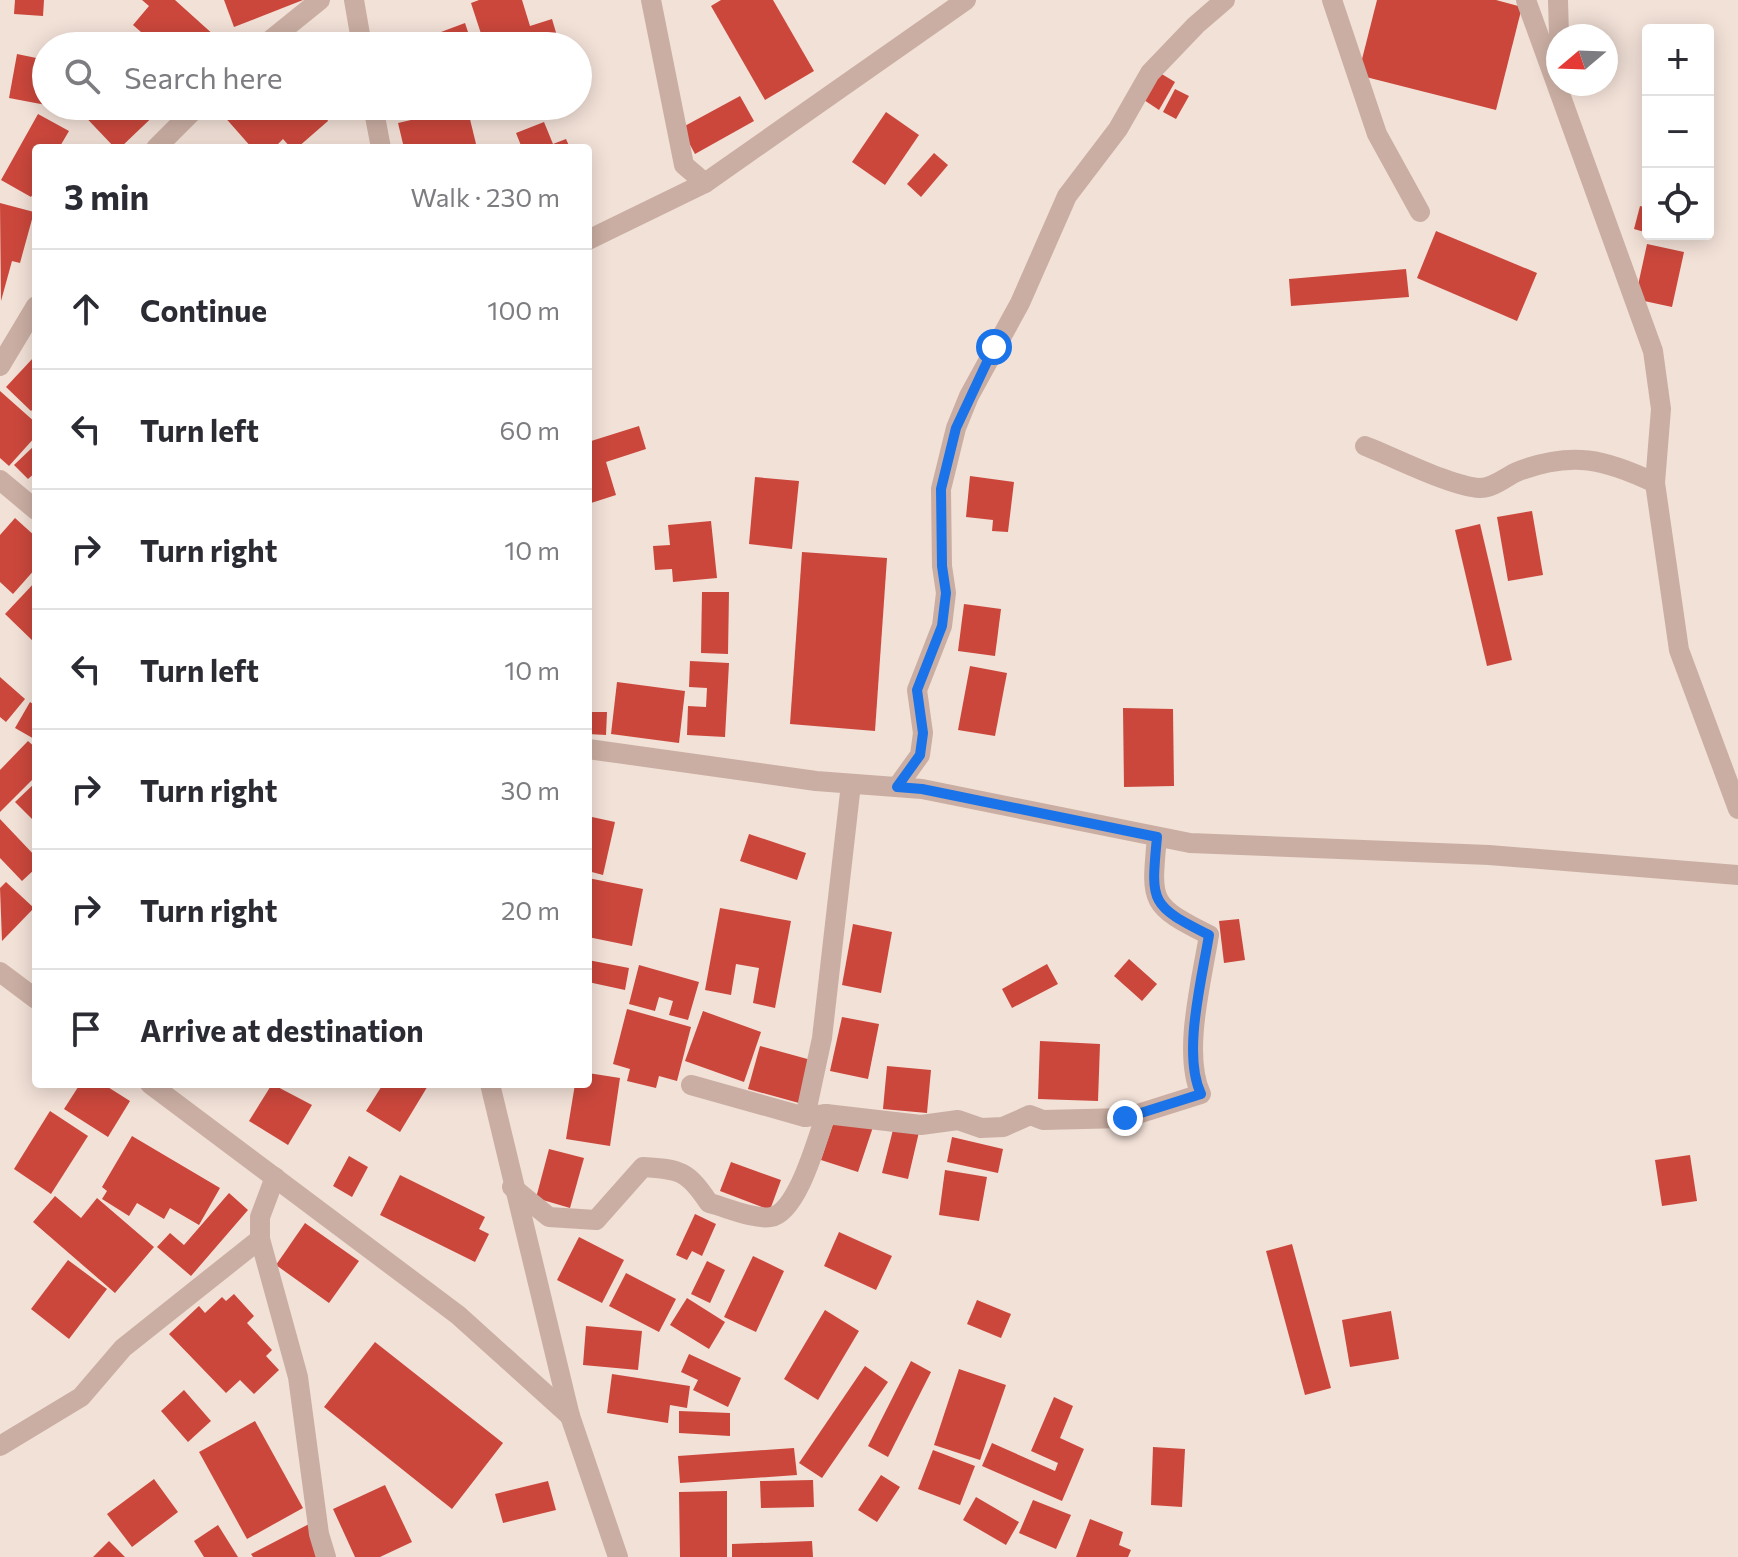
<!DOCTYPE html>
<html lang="en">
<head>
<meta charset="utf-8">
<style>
	body { margin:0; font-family:Commissioner,sans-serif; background:#f7f7f7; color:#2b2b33 }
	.controls { position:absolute; right:24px; top:24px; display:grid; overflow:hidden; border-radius:8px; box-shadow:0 4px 20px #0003 }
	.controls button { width:72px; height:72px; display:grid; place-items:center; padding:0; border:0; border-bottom:2px solid #e1e1e2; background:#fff; color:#2b2b33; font:40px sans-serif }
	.compass { position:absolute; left:1546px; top:24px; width:72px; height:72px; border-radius:50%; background:#fff; box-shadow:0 4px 20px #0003; rotate:251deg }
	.stop { position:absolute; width:24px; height:24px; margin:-18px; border:6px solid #1a73e8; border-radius:50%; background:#fff }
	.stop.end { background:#1a73e8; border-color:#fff; box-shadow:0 2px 8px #0008 }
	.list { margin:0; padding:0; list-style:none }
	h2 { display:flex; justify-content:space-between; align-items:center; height:104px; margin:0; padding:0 32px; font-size:34px }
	h2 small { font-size:26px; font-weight:400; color:#7c7c81 }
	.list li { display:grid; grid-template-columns:52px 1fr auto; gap:24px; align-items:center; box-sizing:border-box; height:120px; padding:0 32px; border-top:2px solid #e1e1e2 }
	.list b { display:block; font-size:30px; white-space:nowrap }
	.list em { font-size:26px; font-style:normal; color:#7c7c81 }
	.icon { flex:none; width:44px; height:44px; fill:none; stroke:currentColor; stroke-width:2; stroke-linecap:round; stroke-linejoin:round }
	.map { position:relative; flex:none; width:1738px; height:1557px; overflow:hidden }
	.search { position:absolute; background:#fff; box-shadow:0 4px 20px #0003; left:32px; top:32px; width:560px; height:88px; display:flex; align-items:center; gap:20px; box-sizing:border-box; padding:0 28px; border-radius:44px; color:#7c7c81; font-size:30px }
	.panel { position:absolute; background:#fff; box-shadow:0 4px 20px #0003; left:32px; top:144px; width:560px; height:944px; border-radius:8px }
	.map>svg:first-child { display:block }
	.building { fill:#cb473c }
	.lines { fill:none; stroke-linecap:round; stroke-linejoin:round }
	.minor { stroke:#caaea3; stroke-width:20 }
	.route { stroke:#1a73e8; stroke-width:10 }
</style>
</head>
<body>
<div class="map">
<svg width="1738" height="1557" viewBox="0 0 1738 1557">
	<rect width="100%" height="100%" fill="#f2e1d7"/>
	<!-- building -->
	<g class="building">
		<polygon points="15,0 44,0 43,16 14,14"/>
		<polygon points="142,0 175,0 226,46 157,46 133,25 149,6"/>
		<polygon points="224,0 303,0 234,27"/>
		<polygon points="479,0 522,0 530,26 552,19 560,46 485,46 471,3"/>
		<polygon points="721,0 773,0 814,71 765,100 711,6"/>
		<polygon points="1377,0 1496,0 1522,7 1496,110 1358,75"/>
		<polygon points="465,23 470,38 449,46 428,46 425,38"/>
		<polygon points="17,54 46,60 46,105 9,98"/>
		<polygon points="1160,73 1175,82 1159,110 1144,100"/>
		<polygon points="1175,89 1189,96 1176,119 1163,112"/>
		<polygon points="740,96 754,121 695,154 681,128"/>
		<polygon points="75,106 164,106 120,148 115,148"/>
		<polygon points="215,106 322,106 328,121 297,148 291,148 283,139 274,148 252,148"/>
		<polygon points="467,107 477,148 404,148 398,123"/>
		<polygon points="886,112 919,135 885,185 852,162"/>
		<polygon points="38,114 69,131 59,148 36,148 36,189 31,197 1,180"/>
		<polygon points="544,122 553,144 566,139 570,148 522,148 516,133"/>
		<polygon points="934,153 948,165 921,197 907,184"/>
		<polygon points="0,203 34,212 20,263 12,261 1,301"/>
		<polygon points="1640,206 1648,208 1648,233 1634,229"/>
		<polygon points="1436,231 1537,273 1517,321 1417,278"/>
		<polygon points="1647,244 1684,252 1672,307 1635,299"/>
		<polygon points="1406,269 1409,297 1291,306 1289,279"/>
		<polygon points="34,357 36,406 31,411 6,387"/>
		<polygon points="0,391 36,423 36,436 9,466 0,458"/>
		<polygon points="639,426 646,449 606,462 616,495 588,504 588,442"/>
		<polygon points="36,444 36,472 28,479 14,465"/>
		<polygon points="970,476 1014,482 1008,532 992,531 993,520 966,517"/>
		<polygon points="755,477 799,481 792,549 749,544"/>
		<polygon points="1532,511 1543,575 1508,581 1497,517"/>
		<polygon points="15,518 36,537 36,568 13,594 0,582 0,535"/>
		<polygon points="711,521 717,578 673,582 672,569 655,570 653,546 670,545 668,525"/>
		<polygon points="1480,524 1512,660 1487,666 1455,530"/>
		<polygon points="802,552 887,558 875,731 790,724"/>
		<polygon points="36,581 36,644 5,614"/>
		<polygon points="702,592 729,592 728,654 701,653"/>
		<polygon points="964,604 1001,609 995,656 958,651"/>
		<polygon points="690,661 729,663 725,737 687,735 688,706 706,707 707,688 689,687"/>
		<polygon points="970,666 1007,673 995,736 958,730"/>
		<polygon points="0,677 25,699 6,722 0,717"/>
		<polygon points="617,682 685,691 679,743 611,734"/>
		<polygon points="30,702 36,706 36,740 15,728"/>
		<polygon points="1123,708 1173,709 1174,786 1124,787"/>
		<polygon points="588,712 607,712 606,735 588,734"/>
		<polygon points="28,741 36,748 36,776 0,812 0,770"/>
		<polygon points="36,782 36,823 15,802"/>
		<polygon points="592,817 615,822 603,875 588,871"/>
		<polygon points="0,819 36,857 36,868 22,881 0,858"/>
		<polygon points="749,834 806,853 797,880 740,861"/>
		<polygon points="588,878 643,889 632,946 588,937"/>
		<polygon points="6,882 34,908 2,941 0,888"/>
		<polygon points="720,908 791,921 775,1008 753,1003 759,968 736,964 731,995 705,990"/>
		<polygon points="1239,919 1245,960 1224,963 1219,921"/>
		<polygon points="853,924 892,932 881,993 842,985"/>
		<polygon points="1129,959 1157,984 1142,1001 1114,976"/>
		<polygon points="588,960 629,968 625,990 588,982"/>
		<polygon points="1047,964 1058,984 1012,1008 1002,989"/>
		<polygon points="639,965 699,982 688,1020 669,1015 673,1001 659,997 655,1011 629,1004"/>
		<polygon points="627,1009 691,1027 677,1081 659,1076 656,1088 627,1081 630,1069 613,1064"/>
		<polygon points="703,1011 761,1032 744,1082 685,1061"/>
		<polygon points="842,1017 879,1024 868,1079 830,1071"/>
		<polygon points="1040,1041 1100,1044 1098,1101 1038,1099"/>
		<polygon points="760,1046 811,1060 799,1103 748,1089"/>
		<polygon points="887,1066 931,1070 927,1113 883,1109"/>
		<polygon points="588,1073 620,1078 610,1146 566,1139 575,1084 588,1084"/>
		<polygon points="80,1084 103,1084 130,1101 108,1137 64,1109"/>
		<polygon points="272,1084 312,1105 288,1145 249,1121"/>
		<polygon points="383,1084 429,1084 400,1132 366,1111"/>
		<polygon points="50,1111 88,1136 51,1194 14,1169"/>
		<polygon points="836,1115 873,1127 858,1172 821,1160"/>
		<polygon points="894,1126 919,1132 908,1179 882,1173"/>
		<polygon points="132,1136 220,1188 199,1225 170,1208 164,1219 137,1203 129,1216 102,1199 107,1191 102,1187"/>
		<polygon points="952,1137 1003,1149 998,1173 947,1162"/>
		<polygon points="549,1149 584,1158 570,1208 536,1198"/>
		<polygon points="1690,1155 1697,1201 1662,1206 1655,1160"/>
		<polygon points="349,1156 368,1167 352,1197 333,1186"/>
		<polygon points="731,1162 781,1180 770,1210 720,1191"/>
		<polygon points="945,1170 987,1177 979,1221 939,1215"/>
		<polygon points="400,1175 485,1217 479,1229 489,1234 475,1262 380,1215"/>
		<polygon points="229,1193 248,1210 191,1276 157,1247 170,1233 184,1245"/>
		<polygon points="55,1196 81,1218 97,1198 154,1247 115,1293 33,1222"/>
		<polygon points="695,1214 716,1224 702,1256 692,1251 687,1260 676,1255"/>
		<polygon points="305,1223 359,1261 329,1303 276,1265"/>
		<polygon points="839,1232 892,1256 876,1290 824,1266"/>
		<polygon points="579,1237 624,1260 602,1303 557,1280"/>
		<polygon points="1292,1244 1331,1388 1305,1395 1266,1251"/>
		<polygon points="753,1256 784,1271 756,1332 724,1317"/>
		<polygon points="68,1260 107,1289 69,1339 31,1309"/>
		<polygon points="707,1261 725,1270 710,1303 691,1294"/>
		<polygon points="626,1273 676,1299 659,1332 609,1306"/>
		<polygon points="234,1294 254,1316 247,1323 272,1350 266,1356 279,1370 254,1394 240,1380 226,1393 169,1334 199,1306 205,1313 222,1297 226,1301"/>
		<polygon points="687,1298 725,1322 709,1349 670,1325"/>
		<polygon points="977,1300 1011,1314 1001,1338 967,1324"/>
		<polygon points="825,1310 859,1331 818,1400 784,1379"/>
		<polygon points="1391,1311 1399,1359 1350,1367 1342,1320"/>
		<polygon points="586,1326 642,1331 638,1370 583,1365"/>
		<polygon points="375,1342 503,1443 452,1509 324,1407"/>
		<polygon points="689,1354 741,1378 728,1407 693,1390 698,1380 681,1372"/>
		<polygon points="911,1361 931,1372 888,1457 868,1446"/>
		<polygon points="865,1366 888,1382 822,1478 799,1463"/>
		<polygon points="959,1369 1006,1385 980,1460 934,1445"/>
		<polygon points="612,1374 690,1386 687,1408 670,1405 668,1423 607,1413"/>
		<polygon points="184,1390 211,1421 188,1442 161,1411"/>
		<polygon points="1054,1397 1073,1406 1060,1438 1084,1449 1062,1501 982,1466 992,1443 1055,1471 1058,1463 1031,1451"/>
		<polygon points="679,1411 730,1413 730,1436 679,1433"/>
		<polygon points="255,1421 303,1508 247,1539 199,1452"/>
		<polygon points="1153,1447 1185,1449 1182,1507 1151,1505"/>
		<polygon points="794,1448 797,1475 680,1483 678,1456"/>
		<polygon points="933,1450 975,1466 960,1505 918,1489"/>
		<polygon points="881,1475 900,1487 877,1522 858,1510"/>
		<polygon points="154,1479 178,1512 132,1547 107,1514"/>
		<polygon points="813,1480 814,1507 761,1508 760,1481"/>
		<polygon points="548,1481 556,1510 503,1523 495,1494"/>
		<polygon points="385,1485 412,1542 380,1557 355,1557 333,1509"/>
		<polygon points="727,1491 727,1557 680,1557 679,1492"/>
		<polygon points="976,1497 1019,1522 1006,1545 963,1520"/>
		<polygon points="1033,1500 1071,1515 1056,1549 1019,1533"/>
		<polygon points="1090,1519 1123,1532 1119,1545 1131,1550 1128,1557 1076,1557"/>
		<polygon points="311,1523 329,1557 253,1557 251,1554"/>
		<polygon points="218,1525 238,1557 204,1557 194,1541"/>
		<polygon points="109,1541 125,1557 93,1557"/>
		<polygon points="812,1541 813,1557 732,1557 732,1544"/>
	</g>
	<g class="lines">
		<!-- minor -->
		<g class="minor">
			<polyline points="354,0 362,46"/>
			<polyline points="651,0 684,165 705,183"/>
			<polyline points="1332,0 1377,134 1420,212"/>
			<polyline points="1526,0 1653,351 1661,409 1655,483 1679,650 1738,809"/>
			<polyline points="1558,0 1559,36"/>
			<polyline points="263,46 320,0"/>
			<polyline points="373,106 381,148"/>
			<polyline points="156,148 198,106"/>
			<polyline points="588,240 705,183 966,0"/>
			<polyline points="0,366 36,306"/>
			<path d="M 1365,446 C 1394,457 1452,487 1480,488 C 1495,488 1506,476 1519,471 C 1572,451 1605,459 1655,483"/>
			<polyline points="0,480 36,510"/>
			<polyline points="588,749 816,781 922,789 1190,843 1489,855 1738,875"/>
			<polyline points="897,787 920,755 923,733 917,690 942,626 946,593 942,566 941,489 956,428 969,396 1020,303 1067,196 1118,129 1150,73 1196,25 1225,0"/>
			<polyline points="0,972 36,999"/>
			<polyline points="150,1084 458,1315 570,1416"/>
			<polyline points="490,1084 570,1416 618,1557"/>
			<path d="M 691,1085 L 805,1117 L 826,1114 L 921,1125 L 958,1120 L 981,1128 L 1003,1127 L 1030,1115 L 1043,1120 L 1125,1118 L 1201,1094 C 1182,1054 1202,979 1209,935 C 1149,905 1151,902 1157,837"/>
			<polyline points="805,1117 822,1038 851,784"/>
			<polyline points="275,1177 260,1217 260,1239 298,1377 319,1534 326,1557"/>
			<path d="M 512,1187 L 549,1217 L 596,1220 L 643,1167 C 680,1169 688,1171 709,1203 C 726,1207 754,1220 771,1217 C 798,1212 817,1139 826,1114"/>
			<polyline points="0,1446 81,1397 123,1348 260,1239"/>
		</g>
	</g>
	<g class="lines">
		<!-- route -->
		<path class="route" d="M 994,347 L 956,428 L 941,489 L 942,566 L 946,593 L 942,626 L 917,690 L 923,733 L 920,755 L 897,787 L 922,789 L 1157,837 C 1151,902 1149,905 1209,935 C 1202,979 1182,1054 1201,1094 L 1125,1118"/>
	</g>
</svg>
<div class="controls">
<button>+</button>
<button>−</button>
<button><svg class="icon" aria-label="locate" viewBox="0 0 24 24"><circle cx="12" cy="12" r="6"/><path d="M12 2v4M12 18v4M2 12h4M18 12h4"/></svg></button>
</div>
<svg class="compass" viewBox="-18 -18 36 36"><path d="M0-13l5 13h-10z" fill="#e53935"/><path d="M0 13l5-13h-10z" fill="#7c7c81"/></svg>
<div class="stop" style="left:994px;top:347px"></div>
<div class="stop end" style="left:1125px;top:1118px"></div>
<div class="search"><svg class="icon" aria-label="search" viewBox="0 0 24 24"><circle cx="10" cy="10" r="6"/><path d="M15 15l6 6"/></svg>Search here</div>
<section class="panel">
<h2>3 min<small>Walk · 230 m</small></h2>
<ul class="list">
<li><svg class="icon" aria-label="ahead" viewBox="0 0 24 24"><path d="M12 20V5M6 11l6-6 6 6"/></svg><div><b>Continue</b></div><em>100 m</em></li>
<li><svg class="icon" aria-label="left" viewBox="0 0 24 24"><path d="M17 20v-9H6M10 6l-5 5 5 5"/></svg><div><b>Turn left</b></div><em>60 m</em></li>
<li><svg class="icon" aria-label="right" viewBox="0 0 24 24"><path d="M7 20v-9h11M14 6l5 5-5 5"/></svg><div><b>Turn right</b></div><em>10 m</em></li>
<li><svg class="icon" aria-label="left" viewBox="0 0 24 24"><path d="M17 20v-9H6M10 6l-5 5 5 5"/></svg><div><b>Turn left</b></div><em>10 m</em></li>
<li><svg class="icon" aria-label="right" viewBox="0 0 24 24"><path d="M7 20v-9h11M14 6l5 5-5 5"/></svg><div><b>Turn right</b></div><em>30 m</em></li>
<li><svg class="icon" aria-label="right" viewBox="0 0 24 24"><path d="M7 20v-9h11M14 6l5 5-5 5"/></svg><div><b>Turn right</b></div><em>20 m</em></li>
<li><svg class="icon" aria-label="arrive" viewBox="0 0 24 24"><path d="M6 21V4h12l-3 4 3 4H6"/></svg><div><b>Arrive at destination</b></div></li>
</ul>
</section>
</div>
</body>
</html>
